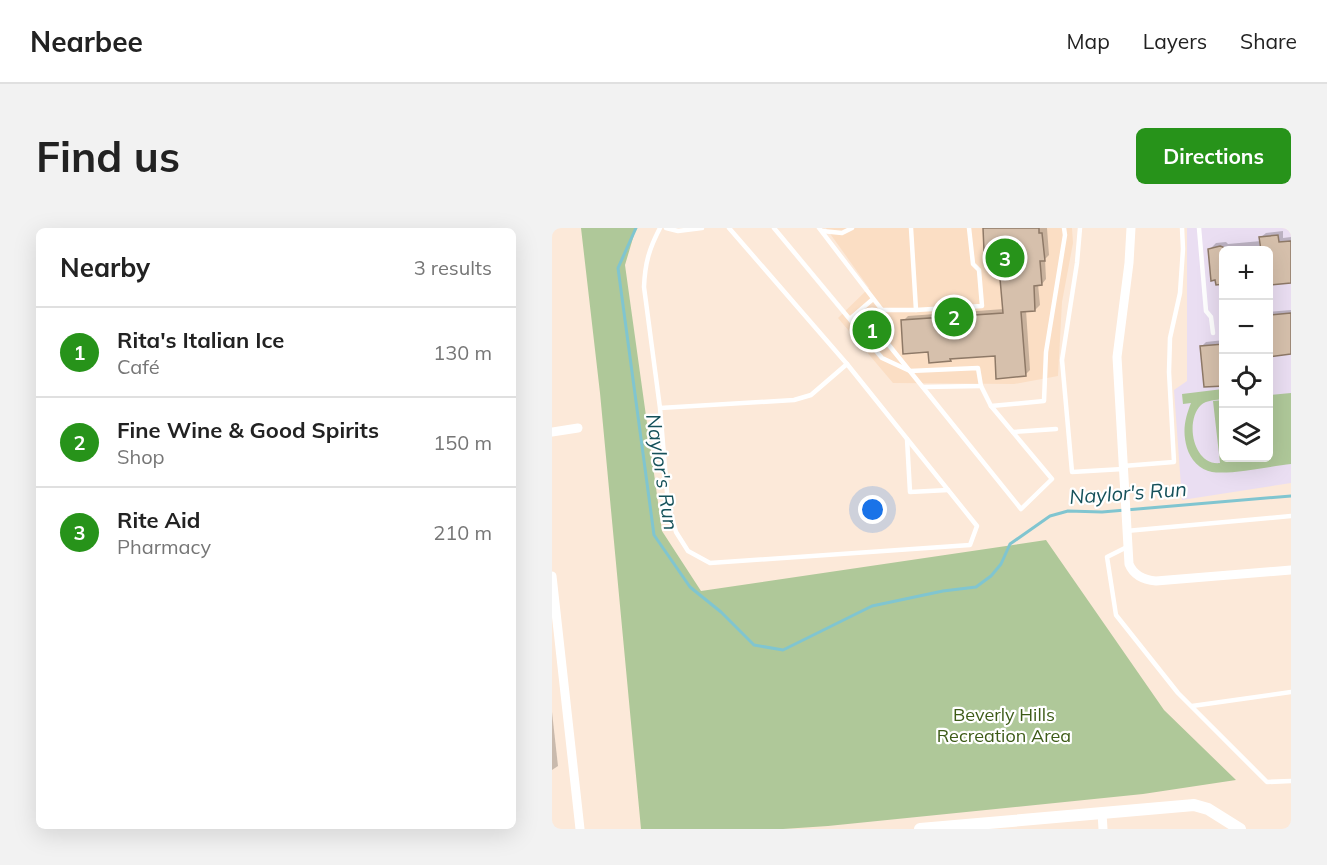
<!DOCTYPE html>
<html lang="en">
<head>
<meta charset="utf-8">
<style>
	body { margin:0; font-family:Mulish,sans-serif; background:#f2f2f2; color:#222 }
	.controls { position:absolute; right:18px; top:18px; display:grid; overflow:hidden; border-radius:9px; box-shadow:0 6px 24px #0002 }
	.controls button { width:54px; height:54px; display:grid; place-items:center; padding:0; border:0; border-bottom:2px solid #e0e0e0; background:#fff; color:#222; font:30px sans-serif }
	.you { position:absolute; left:321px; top:282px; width:21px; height:21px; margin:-15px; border:4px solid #fff; border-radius:50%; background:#1a73e8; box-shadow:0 0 0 9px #1a73e833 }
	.badge { display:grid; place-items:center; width:39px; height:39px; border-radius:50%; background:#27931a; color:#fff; font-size:20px; font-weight:700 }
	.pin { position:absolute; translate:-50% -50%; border:3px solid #fff; box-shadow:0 2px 6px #0006 }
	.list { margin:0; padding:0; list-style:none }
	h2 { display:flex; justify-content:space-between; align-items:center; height:78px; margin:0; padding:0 24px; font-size:26px }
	h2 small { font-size:20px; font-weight:400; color:#767676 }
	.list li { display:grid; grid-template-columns:39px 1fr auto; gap:18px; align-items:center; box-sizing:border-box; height:90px; padding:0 24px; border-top:2px solid #e0e0e0 }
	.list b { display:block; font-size:22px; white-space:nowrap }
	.list p { margin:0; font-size:20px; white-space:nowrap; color:#767676 }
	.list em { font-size:20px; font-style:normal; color:#767676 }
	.icon { flex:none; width:33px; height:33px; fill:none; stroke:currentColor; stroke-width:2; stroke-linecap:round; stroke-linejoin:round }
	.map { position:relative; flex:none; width:739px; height:601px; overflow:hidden; border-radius:9px }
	header { display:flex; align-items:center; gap:36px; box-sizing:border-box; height:84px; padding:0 30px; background:#fff; border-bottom:2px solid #e0e0e0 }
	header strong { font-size:28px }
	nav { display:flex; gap:33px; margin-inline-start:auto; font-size:21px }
	.intro { display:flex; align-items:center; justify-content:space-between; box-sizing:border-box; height:144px; padding:0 36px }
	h1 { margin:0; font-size:42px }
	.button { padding:15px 27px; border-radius:9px; background:#27931a; color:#fff; font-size:21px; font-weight:700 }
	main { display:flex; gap:36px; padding:0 36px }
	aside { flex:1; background:#fff; border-radius:9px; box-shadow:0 6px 24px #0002 }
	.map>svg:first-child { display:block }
	.built { fill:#fbdec4 }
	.education { fill:#eadef2; fill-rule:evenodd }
	.green { fill:#afc899 }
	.shadow { fill:#0003 }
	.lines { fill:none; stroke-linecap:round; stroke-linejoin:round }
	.stream { stroke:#80c5d0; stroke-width:3 }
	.building { fill:#d6c0ac; stroke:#8e7967; stroke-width:1.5 }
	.lane { stroke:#fff; stroke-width:4.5 }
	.street { stroke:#fff; stroke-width:9 }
	.secondary { stroke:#fff; stroke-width:12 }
	.labels { text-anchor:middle; stroke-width:4.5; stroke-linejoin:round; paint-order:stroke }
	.park-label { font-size:18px; fill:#3d5b17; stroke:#fff }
	.water-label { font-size:20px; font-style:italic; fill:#15515a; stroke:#fff }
</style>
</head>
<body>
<header>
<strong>Nearbee</strong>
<nav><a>Map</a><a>Layers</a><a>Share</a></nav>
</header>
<div class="intro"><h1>Find us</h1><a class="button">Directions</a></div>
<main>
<aside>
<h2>Nearby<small>3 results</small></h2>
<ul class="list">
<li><span class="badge">1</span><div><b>Rita's Italian Ice</b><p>Café</p></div><em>130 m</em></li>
<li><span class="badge">2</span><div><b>Fine Wine &amp; Good Spirits</b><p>Shop</p></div><em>150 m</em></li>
<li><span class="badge">3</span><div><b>Rite Aid</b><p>Pharmacy</p></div><em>210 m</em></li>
</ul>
</aside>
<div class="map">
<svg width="739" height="601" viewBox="0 0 739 601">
	<rect width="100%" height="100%" fill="#fce9d9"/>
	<!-- built -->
	<polygon class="built" points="274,0 520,0 521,15 510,74 506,148 462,156 341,155 286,90 317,60"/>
	<!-- education -->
	<path class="education" d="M 635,0 L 739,0 L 739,255 L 630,272 L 622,162 L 635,153 ZM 672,22 L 716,22 L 716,230 L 672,230 Z"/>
	<!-- green -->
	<g class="green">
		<polygon points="29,0 84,0 73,37 110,303 149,363 494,312 612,482 684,552 591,566 276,598 231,601 89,601 48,165"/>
		<path d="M 671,161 L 671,171 C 664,172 655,172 649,177 C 632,194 642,238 668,235 L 661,173 L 671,172 L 672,230 L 716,230 L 717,167 L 739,165 L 739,236 C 719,238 678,247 660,244 C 648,242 638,231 635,220 C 630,203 633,190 639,175 L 631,176 L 630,166 Z"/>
	</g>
	<!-- shadow -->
	<g class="shadow">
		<polygon points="432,0 495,0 497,27 493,31 494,51 490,56 486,56 488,77 483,82 474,82 478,142 473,147 444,126 400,129 398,132 351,93 356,88 452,81 448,37 438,21"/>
		<polygon points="731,3 731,10 739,9 739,54 716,56 716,22 672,22 672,68 670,54 658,21 664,15 674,14 676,16 709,13 709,9 714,5"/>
		<polygon points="739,82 739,125 716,127 716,84"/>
		<polygon points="672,112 672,156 649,119 654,114"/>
		<polygon points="0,484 6,538 0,542"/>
	</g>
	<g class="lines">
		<!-- stream -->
		<polyline class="stream" points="84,0 66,40 102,307 138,359 169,384 202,417 231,422 320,378 391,363 424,359 439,348 449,336 458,316 498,288 516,283 550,284 739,268"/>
	</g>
	<!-- building -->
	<g class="building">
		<polygon points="431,0 487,0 487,5 490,5 493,33 488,33 490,57 482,58 483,83 469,84 474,148 444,151 443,128 398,131 399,133 377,135 376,124 351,126 349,92 451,85 447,39 438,39 437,23 432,23"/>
		<polygon points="726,7 727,14 739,13 739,55 717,57 717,22 709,22 707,9"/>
		<polygon points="668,18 671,19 672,23 672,56 664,57 663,52 659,53 656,21"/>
		<polygon points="739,85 739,126 717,129 717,87"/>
		<polygon points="672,116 672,158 652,159 648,118"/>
	</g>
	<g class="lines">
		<!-- lane -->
		<g class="lane">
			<path d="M 108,0 C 97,21 93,35 92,59 L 108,180 L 116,276 L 124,304 L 136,323 L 158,335 L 418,317 L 425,298 L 295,136 L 259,167 L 242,172 L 108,180"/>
			<polyline points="114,0 126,3 150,0"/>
			<polyline points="177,0 295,136"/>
			<polyline points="222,0 330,130 358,143 426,140 429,158 371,159"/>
			<polyline points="267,0 330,82 336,116 469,281 500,251 439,178 492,173 494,124 513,7 512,0"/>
			<polyline points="528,0 525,35 510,132 520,244 571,241"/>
			<polyline points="647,0 654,83 659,89 661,105"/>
			<polyline points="270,3 290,5 300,0"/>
			<polyline points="330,82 364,82 359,0"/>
			<polyline points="364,82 430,78 427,42 421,36 417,0"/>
			<polyline points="299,90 321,71"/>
			<polyline points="429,158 439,178"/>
			<polyline points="461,204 504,201"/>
			<polyline points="355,211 358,264 396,262"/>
			<polyline points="571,238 622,234 617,144 618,110 628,65 631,21 630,0"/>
			<polyline points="574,303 739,288"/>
			<polyline points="575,319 555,329 564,387 626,465 715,554 739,553"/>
			<polyline points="640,478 739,464"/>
		</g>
		<!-- street -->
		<g class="street">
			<path d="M 579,0 L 577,35 L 565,129 L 577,336 C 582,348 592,352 604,353 L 739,342"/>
			<polyline points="0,204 26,200"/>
			<polyline points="0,348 28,601"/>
			<polyline points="550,585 551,601"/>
		</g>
		<!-- secondary -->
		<polyline class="secondary" points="368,601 642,577 656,581 688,601"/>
	</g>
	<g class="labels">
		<!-- park labels -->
		<g class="park-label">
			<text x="452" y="493">Beverly Hills<tspan x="452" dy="21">Recreation Area</tspan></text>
		</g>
		<!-- water labels -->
		<g class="water-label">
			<text transform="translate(110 244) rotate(81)" y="7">Naylor's Run</text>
			<text transform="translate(576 265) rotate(-4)" y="7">Naylor's Run</text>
		</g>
	</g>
</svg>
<div class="controls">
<button>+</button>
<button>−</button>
<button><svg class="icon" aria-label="locate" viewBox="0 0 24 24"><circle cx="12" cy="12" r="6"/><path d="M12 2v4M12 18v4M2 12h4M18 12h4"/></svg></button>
<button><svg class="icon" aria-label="layers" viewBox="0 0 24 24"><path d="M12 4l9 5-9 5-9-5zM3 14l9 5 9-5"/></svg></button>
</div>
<div class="you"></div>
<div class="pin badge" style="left:320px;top:102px">1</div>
<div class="pin badge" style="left:402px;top:89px">2</div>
<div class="pin badge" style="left:453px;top:30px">3</div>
</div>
</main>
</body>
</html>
